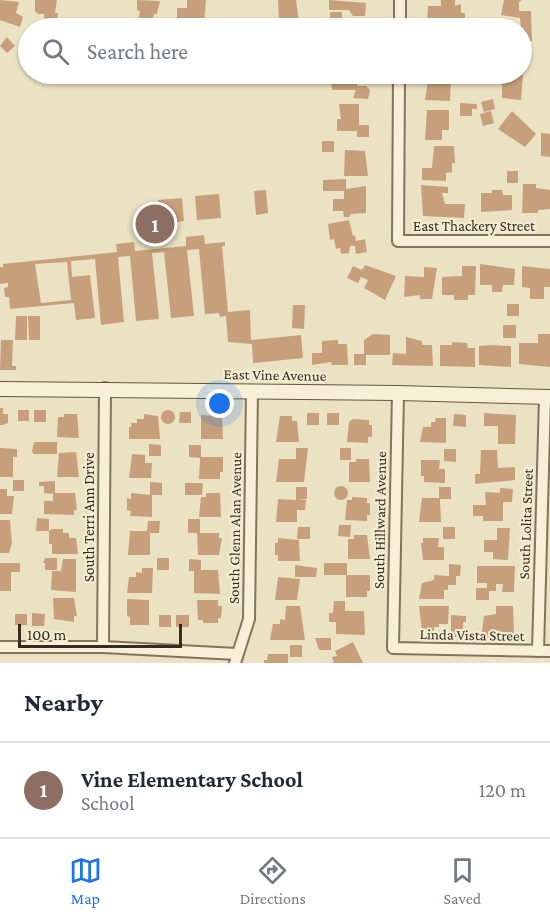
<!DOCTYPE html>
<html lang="en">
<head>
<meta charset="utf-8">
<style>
	body { margin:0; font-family:"Crimson Pro",serif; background:#f2f2f3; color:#1f2937 }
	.scale { position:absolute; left:18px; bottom:15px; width:164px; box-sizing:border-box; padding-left:6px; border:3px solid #352b1e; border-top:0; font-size:16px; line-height:21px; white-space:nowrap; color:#352b1e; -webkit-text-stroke:4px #f3ecd2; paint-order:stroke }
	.you { position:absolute; left:220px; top:404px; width:21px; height:21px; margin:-15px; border:4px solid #fff; border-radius:50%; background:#1a73e8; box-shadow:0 0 0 9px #1a73e833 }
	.badge { display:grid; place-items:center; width:39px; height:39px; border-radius:50%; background:#1a73e8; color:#fff; font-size:20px; font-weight:700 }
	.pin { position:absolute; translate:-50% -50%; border:3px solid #fff; box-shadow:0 2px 6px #0006 }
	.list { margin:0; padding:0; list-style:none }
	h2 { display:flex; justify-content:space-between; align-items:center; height:78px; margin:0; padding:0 24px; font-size:26px }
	h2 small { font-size:20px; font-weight:400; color:#747a83 }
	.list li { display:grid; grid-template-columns:39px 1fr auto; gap:18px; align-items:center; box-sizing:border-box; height:96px; padding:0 24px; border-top:2px solid #e0e1e3 }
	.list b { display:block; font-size:22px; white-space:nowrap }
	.list p { margin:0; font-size:20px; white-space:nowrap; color:#747a83 }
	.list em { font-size:20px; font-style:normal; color:#747a83 }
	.icon { flex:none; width:33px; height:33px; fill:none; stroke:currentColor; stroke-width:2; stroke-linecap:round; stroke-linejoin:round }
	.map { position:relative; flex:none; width:550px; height:663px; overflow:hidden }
	.search { position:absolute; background:#fff; box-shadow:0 2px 4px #0004; left:18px; right:18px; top:18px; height:66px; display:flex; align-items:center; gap:15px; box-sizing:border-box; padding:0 21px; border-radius:33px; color:#747a83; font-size:22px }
	.sheet { height:174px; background:#fff }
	nav { display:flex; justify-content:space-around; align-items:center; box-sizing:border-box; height:84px; border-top:2px solid #e0e1e3; background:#fff; font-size:16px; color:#747a83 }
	nav a { display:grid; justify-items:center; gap:3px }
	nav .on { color:#1a73e8 }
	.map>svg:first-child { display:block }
	.building { fill:#c7a07b; fill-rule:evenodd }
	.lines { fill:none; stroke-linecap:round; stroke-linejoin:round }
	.street-casing { stroke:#84745b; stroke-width:14 }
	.secondary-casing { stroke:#66553e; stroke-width:16 }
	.street { stroke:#f7efd6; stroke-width:10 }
	.secondary { stroke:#f7efd6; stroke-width:14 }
	.labels { text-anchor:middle; stroke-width:4.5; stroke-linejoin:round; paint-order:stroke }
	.street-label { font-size:15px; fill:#352b1e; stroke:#f3ecd2 }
</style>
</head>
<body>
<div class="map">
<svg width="550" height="663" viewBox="0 0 550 663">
	<rect width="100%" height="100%" fill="#ebe2c3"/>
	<!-- building -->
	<g class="building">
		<polygon points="0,0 19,2 16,13 23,17 20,27 0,20"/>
		<polygon points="35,0 57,0 55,13 58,13 57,23 44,23 44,14 38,14 35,11"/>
		<polygon points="137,0 160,1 157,14 154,14 152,23 138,21 140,11 137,10"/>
		<polygon points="187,0 206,0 204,23 177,22 177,8 187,8"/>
		<polygon points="278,0 296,0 299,21 279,23"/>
		<polygon points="329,0 366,3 365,16 353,16 349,10 329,10"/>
		<polygon points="441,0 455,0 455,6 461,4 461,13 465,13 465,21 427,22 428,6 441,6"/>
		<polygon points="504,0 522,0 519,2 519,11 531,11 532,41 522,41 520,18 501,15"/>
		<rect x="330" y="12" width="12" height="9"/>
		<polygon points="116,22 121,25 130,24 131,28 102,28 102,25"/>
		<rect x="243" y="25" width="31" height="3"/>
		<polygon points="7,37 15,46 7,53 0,46"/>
		<polygon points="333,74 358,74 357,86 366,86 370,90 368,99 353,98 356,90 332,90 331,78"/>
		<polygon points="429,74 451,77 450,101 425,100"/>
		<polygon points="503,74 523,74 521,100 502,98 502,83 505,83"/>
		<polygon points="493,99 495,109 484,112 481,102"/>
		<polygon points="460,103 477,104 477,109 472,109 472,116 460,116"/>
		<polygon points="339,104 359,104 359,125 369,125 369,137 357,137 357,131 337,131 337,119 341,119"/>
		<polygon points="427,110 449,110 449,130 442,130 442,140 425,140"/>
		<polygon points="491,111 494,123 483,126 480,114"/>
		<polygon points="512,111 536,134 525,147 498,129"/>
		<polygon points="541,133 550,134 550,157 541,156"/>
		<rect x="322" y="141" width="12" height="11"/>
		<polygon points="434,146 454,146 455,163 452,163 452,172 446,173 446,181 422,180 422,168 432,168"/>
		<polygon points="345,150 365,151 368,176 344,176"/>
		<rect x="507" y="171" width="11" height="12"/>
		<polygon points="346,179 346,189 366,186 366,213 351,214 349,217 344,217 343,211 333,211 333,199 344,199 344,191 323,191 323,180"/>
		<polygon points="523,184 536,184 536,188 550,190 550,209 538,210 538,213 522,213"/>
		<polygon points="421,185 448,187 448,193 442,193 445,204 465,204 464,218 423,216"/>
		<polygon points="266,190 268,213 256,215 254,191"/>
		<polygon points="492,190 502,190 503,195 512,195 512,210 481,212 481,193 492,193"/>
		<polygon points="219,194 221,218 197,220 195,196"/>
		<polygon points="182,198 184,221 160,224 158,200"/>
		<polygon points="349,220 353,236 355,235 356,241 365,239 367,252 356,254 355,246 350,246 349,253 341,254 340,248 336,249 334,239 330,240 328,224"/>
		<path d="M 204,235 L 205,244 L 225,242 L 225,246 L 222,246 L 228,312 L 250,310 L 251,340 L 301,335 L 303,358 L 253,363 L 252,344 L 228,342 L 226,316 L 220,317 L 219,313 L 205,314 L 199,249 L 187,250 L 194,316 L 171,318 L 164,252 L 152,253 L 159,319 L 136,321 L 130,256 L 118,257 L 124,322 L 101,325 L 95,259 L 71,261 L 72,277 L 90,275 L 95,318 L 76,320 L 74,303 L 10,309 L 9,297 L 5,297 L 4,288 L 8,287 L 8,283 L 0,284 L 0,267 L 3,267 L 3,264 L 117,252 L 116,244 L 134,242 L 135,251 L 186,246 L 186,237 ZM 67,262 L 71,300 L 41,303 L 35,264 Z"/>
		<polygon points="480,264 515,269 514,285 503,285 502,292 492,292 492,285 480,285"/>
		<polygon points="365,265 396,276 385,300 364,288 368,280 361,277 358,283 347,278 353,266 362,270"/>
		<polygon points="462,266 476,266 475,295 468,295 468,300 454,300 454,295 442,295 442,277 462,276"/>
		<polygon points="522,266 550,269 550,287 544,287 544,299 530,299 530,288 522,287"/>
		<polygon points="424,267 437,268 432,299 420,299 420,295 404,297 405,276 424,277"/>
		<rect x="507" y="304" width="12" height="12"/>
		<polygon points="293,305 305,305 304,329 292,328"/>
		<polygon points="16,316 27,316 27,340 15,340"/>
		<polygon points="28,316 40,316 40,340 29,340"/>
		<rect x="503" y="325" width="13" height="13"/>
		<polygon points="373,334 390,335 390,355 366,355 366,365 354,365 354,354 364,354 364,340"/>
		<polygon points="538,334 550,334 550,367 519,364 519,343 538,343"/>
		<polygon points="406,337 422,341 422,345 432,345 433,366 392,365 393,353 406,354"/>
		<polygon points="1,340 13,340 12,366 16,366 16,370 0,370"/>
		<polygon points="338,340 338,344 347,344 348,365 331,365 332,362 312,365 312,353 322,353 322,341"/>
		<polygon points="452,342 467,343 468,348 475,348 475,367 440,366 440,345 452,345"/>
		<polygon points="490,345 511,346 511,367 479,365 479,346"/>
		<polygon points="0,408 3,408 3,414 8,414 8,423 3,425 0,425"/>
		<circle cx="168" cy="417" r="7"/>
		<rect x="18" y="410" width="11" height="11"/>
		<rect x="34" y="410" width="12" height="12"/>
		<polygon points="180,412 191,412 191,423 179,423"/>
		<rect x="307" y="413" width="12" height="12"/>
		<rect x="327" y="413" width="12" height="12"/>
		<polygon points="484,413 516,415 515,444 498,444 498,426 484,426"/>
		<polygon points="64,414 77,414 79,438 57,437 58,417 64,417"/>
		<polygon points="144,414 158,416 160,439 129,439 129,427 131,427 131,423 137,423 137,419 144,419"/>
		<polygon points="454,414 466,415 466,427 453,426"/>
		<polygon points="201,415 222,416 223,439 201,439"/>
		<polygon points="280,416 292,416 292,421 297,421 299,442 276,442"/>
		<polygon points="436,418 446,418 446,443 420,442 423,427 431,427 431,422 435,422"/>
		<polygon points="353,419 369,420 369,425 372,425 372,437 368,437 368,443 347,442 349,422"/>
		<polygon points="34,442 57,442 57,454 34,454 32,452"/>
		<polygon points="149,444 161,445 161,456 149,456"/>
		<polygon points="189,445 201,445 201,457 223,457 223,472 220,472 220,479 199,479 200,458 189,457"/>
		<polygon points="0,448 17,449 17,457 13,457 13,477 0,477"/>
		<polygon points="296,448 308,448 304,482 276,482 279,459 296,459"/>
		<rect x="340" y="448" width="11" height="12"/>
		<polygon points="444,449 456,449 456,462 444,461"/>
		<polygon points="481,450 497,450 498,468 515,467 515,480 475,484 475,474 480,474"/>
		<polygon points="76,452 79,477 57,477 59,453"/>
		<polygon points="132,454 145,455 145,463 152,463 151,478 129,478"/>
		<polygon points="356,459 369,459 370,482 349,482 349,462 356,462"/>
		<polygon points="421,460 440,460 439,469 445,469 445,483 424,482 424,476 421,476"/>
		<rect x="13" y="480" width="11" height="11"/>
		<polygon points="55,481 55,493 75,493 77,510 74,510 74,515 44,514 44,501 53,501 53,494 44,493 44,486 39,486 39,482"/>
		<polygon points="150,482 162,483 162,495 150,495"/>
		<polygon points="185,483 203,483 202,495 185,495"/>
		<circle cx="341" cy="493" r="7"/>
		<polygon points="296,487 307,487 307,499 299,499 306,500 305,510 297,510 297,522 276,522 278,499 296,500"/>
		<polygon points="439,487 451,487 451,499 440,499 441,522 419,522 422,498 439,498"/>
		<polygon points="500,488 513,489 512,502 503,502 503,521 483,521 483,516 473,516 473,505 486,505 485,492 500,493"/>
		<polygon points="0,489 7,489 7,496 14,496 12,514 0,514"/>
		<polygon points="131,493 152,495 152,517 130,516 131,511 127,510 127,498 131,499"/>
		<polygon points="206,493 220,493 221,517 199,517 201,497 206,497"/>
		<polygon points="352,497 367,498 367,503 370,503 370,515 367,515 367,521 345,520 347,500 352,500"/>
		<polygon points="37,518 49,519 49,531 36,531"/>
		<polygon points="188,519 200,519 200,533 219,533 219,538 222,538 219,555 198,555 197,533 188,533"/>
		<polygon points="0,520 10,520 12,543 9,553 0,553"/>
		<polygon points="148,521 160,521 159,533 150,533 150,555 128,555 130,531 147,531"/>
		<polygon points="339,525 351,525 350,537 338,536"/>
		<polygon points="298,527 310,527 310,539 297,539"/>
		<rect x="443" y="527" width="12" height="12"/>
		<polygon points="497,528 510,528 508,560 493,559 493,552 484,552 484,540 497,540"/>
		<polygon points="52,529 63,529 63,533 69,533 69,538 76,538 78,554 52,554 52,544 49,544 49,531"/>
		<polygon points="354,535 367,535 370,559 348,559 348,539 354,539"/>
		<polygon points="278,538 299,540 300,561 278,561 278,555 275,555 275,543 278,543"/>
		<polygon points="423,538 439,538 438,547 444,547 444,560 423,560 421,543 423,543"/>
		<polygon points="45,558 57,558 57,570 45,570 45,563 43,563"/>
		<rect x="157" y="558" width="12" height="12"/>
		<polygon points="63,559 76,559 76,592 51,590 52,571 61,571"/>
		<polygon points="189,559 201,560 201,570 218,570 220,594 194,593 194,571 189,571"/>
		<polygon points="0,563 20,563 20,572 11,572 11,591 0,591"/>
		<polygon points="324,563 347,563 347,575 370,575 370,591 367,591 367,597 346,597 346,575 324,575"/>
		<polygon points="449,564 461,565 460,576 456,576 456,585 448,585 448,590 444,590 444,599 419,599 422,583 434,580 434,575 449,576"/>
		<polygon points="295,565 317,568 316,577 295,577"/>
		<polygon points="477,566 515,566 514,592 502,592 503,584 496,584 496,591 489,591 489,600 476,600 476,588 487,588 487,583 477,583"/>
		<polygon points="142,568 153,568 152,593 127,593 129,577 136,577 136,572 142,573"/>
		<polygon points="278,577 300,579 297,600 275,600"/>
		<polygon points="53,598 74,598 77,616 74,616 74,622 54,619"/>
		<polygon points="127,599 149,600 149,625 130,625 130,618 127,615"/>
		<polygon points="197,600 218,600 218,606 222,606 221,618 218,618 218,623 203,623 203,620 198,620"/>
		<polygon points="334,601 345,601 345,611 364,611 365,635 336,634 336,622 329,622 329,613 333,613"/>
		<polygon points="286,606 300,606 305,640 270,640 273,624 280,624 280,619 285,620"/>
		<polygon points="419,606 449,606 448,624 439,624 439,627 434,627 434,631 422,631"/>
		<polygon points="496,606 513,606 514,634 493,634 493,638 481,638 484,616 496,614"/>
		<polygon points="32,613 45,614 44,626 32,626"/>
		<rect x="15" y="614" width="12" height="11"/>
		<rect x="159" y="615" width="12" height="12"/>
		<rect x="176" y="615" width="13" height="12"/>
		<polygon points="451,615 466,616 466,622 463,622 463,637 451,637"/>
		<polygon points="315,638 331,638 331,650 319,650"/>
		<polygon points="353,642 363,663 334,663 332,657 337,656 335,651"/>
		<rect x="290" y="645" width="12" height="12"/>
		<polygon points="268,654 288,654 288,663 264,663 264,660 267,660"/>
	</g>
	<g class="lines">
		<defs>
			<g id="street">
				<polyline points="400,28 400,0"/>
				<polyline points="399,74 398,241 550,241"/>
				<polyline points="398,393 393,648 550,651"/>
				<polyline points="0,647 103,647 237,654"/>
				<polyline points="103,647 105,388"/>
				<polyline points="538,651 545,397"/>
				<polyline points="235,663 249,619 252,391"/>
			</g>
			<polyline id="secondary" points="0,389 398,393 550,397"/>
		</defs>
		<!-- street casing -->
		<use href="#street" class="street-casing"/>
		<!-- secondary casing -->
		<use href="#secondary" class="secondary-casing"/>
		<!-- street -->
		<use href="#street" class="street"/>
		<!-- secondary -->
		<use href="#secondary" class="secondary"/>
	</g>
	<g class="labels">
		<!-- street labels -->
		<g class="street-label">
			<text x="474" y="231">East Thackery Street</text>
			<text transform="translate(275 375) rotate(1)" y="5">East Vine Avenue</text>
			<text transform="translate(89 517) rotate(-90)" y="5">South Terri Ann Drive</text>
			<text transform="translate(380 520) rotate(-89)" y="5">South Hillward Avenue</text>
			<text transform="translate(526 524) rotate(-88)" y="5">South Lolita Street</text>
			<text transform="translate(235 528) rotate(-89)" y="5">South Glenn Alan Avenue</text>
			<text transform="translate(472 635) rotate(1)" y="5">Linda Vista Street</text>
		</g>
	</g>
</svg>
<div class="scale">100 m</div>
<div class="you"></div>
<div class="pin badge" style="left:155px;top:224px;background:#8d6e63">1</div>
<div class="search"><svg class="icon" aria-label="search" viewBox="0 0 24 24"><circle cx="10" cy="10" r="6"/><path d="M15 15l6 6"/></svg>Search here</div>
</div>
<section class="sheet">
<h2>Nearby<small></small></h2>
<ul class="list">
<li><span class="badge" style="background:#8d6e63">1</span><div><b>Vine Elementary School</b><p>School</p></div><em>120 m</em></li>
</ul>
</section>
<nav>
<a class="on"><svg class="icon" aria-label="map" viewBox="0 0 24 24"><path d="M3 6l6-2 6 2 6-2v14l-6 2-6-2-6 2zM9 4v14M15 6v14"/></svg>Map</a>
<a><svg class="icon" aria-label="directions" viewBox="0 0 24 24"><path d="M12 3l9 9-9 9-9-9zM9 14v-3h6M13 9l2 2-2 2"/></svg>Directions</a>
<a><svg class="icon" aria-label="saved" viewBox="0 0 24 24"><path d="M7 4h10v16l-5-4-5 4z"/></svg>Saved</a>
</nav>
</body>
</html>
